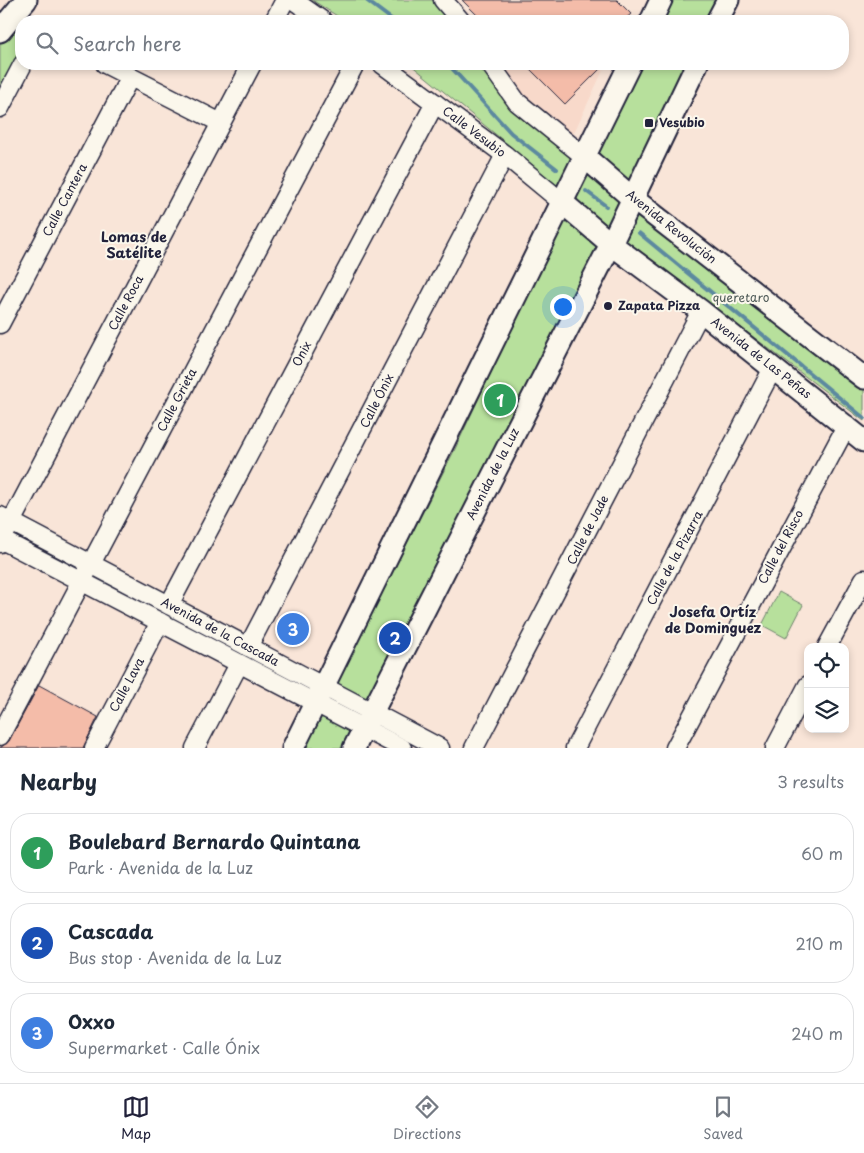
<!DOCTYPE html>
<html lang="en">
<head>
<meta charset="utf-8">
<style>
	body { margin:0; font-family:"Playpen Sans",sans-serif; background:#f6f6f7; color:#1f2937 }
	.controls { position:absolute; right:15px; bottom:15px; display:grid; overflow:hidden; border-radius:10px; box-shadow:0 2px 8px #0003 }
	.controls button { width:45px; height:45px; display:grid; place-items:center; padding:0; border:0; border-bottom:1px solid #e0e1e3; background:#fff; color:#1f2937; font:25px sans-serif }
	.you { position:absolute; left:562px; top:306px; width:18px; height:18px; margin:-12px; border:4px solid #fff; border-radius:50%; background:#1a73e8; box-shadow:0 0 0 8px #1a73e833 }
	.badge { display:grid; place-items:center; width:32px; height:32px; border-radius:50%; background:#22223b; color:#fff; font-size:16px; font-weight:700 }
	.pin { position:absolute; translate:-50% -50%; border:2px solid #fff; box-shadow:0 1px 5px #0006 }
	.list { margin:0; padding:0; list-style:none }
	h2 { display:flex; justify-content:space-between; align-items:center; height:65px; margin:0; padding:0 20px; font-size:21px }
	h2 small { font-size:16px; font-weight:400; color:#747a83 }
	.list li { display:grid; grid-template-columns:32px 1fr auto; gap:15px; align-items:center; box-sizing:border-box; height:80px; margin:0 10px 10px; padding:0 10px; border:1px solid #e0e1e3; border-radius:20px }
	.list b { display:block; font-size:19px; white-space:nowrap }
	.list p { margin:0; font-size:16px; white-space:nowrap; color:#747a83 }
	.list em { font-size:16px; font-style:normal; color:#747a83 }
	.icon { flex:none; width:28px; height:28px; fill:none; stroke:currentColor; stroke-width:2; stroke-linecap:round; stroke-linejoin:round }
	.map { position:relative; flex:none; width:864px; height:748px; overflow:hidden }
	.search { position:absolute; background:#fff; box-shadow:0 2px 8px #0003; left:15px; right:15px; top:15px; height:55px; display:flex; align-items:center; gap:12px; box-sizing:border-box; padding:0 18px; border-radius:20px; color:#747a83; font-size:19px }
	.sheet { height:335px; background:#fff }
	nav { display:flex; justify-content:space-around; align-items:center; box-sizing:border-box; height:70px; border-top:1px solid #e0e1e3; background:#fff; font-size:14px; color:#747a83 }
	nav a { display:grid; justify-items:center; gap:2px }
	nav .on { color:#22223b }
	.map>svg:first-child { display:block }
	.built { fill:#f8d9ca }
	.green { fill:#b7e09c; stroke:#6c816c }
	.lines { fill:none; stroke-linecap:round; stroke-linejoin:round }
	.stream { stroke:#5c899f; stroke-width:4 }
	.building { fill:#f4bca9; stroke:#22223b }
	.minor-casing { stroke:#22223b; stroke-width:21 }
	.major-casing { stroke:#22223b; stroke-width:25 }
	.minor { stroke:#fbf7ec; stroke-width:18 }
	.major { stroke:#fbf7ec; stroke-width:21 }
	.poi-dot { fill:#22223b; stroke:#fbf7ec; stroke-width:2 }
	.labels { text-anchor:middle; stroke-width:4; stroke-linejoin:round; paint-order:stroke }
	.poi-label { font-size:12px; font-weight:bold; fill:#22223b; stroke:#fbf7ec; text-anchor:start }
	.street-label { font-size:12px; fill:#22223b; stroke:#fbf7ec }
	.park-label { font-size:12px; fill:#4f5b58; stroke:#fbf7ec }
	.neighbourhood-label { font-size:14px; font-weight:bold; fill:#22223b; stroke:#fbf7ec }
</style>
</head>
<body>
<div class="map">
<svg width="864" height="748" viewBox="0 0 864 748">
	<rect width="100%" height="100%" fill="#f9e5d8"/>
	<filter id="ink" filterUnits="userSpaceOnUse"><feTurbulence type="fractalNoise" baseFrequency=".02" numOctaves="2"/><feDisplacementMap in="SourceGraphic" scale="10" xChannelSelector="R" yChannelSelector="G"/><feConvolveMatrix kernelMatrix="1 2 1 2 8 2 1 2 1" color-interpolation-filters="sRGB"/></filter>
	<g filter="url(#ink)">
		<!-- built -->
		<polygon class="built" points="452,64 606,64 564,154"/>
		<!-- green -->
		<g class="green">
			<polygon points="312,0 432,0 450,21 345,21"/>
			<polygon points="664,0 722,0 712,21 654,21"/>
			<polygon points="20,24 21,59 0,100 0,42"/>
			<polygon points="410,64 486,64 589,161 635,64 692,64 629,190 760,282 864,378 864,421 610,228 349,748 303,748 455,449 573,198"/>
			<polygon points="779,592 803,605 786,638 762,625"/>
		</g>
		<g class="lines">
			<!-- stream -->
			<g class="stream">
				<polyline points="366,0 394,21"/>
				<polyline points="448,64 511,133 557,169"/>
				<polyline points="586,191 606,206"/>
				<polyline points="639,233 864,418"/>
			</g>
		</g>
		<!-- building -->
		<g class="building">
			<polygon points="462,0 617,0 631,14 623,21 483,21"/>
			<polygon points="525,64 605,64 565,104"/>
			<polygon points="39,685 98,717 83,748 0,748 9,741"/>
		</g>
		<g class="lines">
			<defs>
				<g id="minor">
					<polyline points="293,0 323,21"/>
					<polyline points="443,0 461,21"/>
					<polyline points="274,21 285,0"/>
					<polyline points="105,64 221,123"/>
					<polyline points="382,64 505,155 563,203"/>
					<polyline points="490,64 517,102 585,157"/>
					<polyline points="0,108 23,64"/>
					<polyline points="0,324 130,77"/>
					<polyline points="0,516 440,748"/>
					<polyline points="0,539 402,748"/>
					<polyline points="0,543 252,64"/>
					<polyline points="169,605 435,103"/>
					<polyline points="248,647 505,155"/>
					<polyline points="827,647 864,579"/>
					<polyline points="0,736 355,64"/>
					<polyline points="94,748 160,622"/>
					<polyline points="195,748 239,664"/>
					<polyline points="474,748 701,311"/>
					<polyline points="575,748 773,368"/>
					<polyline points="675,748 847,425"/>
					<polyline points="775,748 808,685"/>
				</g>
				<g id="major">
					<polyline points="651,21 661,0"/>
					<polyline points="717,21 728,0"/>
					<polyline points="0,31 26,0"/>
					<polyline points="585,157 632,198 864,378"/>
					<polyline points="563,203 611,244 701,311 864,441"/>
					<polyline points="293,748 630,64"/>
					<polyline points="354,748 611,244 697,64"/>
				</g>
			</defs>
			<!-- minor casing -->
			<use href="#minor" class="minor-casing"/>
			<!-- major casing -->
			<use href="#major" class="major-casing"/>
			<!-- minor -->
			<use href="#minor" class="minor"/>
			<!-- major -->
			<use href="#major" class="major"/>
		</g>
	</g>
	<!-- markers -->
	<g class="poi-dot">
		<rect x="644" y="118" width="10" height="10" rx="2.5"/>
		<circle cx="608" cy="306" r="5"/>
	</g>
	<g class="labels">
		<!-- poi labels -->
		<g class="poi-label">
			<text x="659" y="127">Vesubio</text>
			<text x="618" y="310">Zapata Pizza</text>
		</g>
		<!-- street labels -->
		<g class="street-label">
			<text transform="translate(474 132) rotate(37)" y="4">Calle Vesubio</text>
			<text transform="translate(65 200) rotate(-62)" y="4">Calle Cantera</text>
			<text transform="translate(671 227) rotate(38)" y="4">Avenida Revolución</text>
			<text transform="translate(126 303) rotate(-62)" y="4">Calle Roca</text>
			<text transform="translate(302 354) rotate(-62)" y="4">Onix</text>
			<text transform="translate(761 358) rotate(38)" y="4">Avenida de Las Peñas</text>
			<text transform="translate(177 400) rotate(-62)" y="4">Calle Grieta</text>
			<text transform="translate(377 401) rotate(-63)" y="4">Calle Ónix</text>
			<text transform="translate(493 474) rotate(-63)" y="4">Avenida de la Luz</text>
			<text transform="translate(588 530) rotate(-63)" y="4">Calle de Jade</text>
			<text transform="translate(781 547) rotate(-62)" y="4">Calle del Risco</text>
			<text transform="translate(675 558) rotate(-62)" y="4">Calle de la Pizarra</text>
			<text transform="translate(220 632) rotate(28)" y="4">Avenida de la Cascada</text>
			<text transform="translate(127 685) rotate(-62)" y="4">Calle Lava</text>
		</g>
		<!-- park labels -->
		<g class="park-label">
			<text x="741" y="302">queretaro</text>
		</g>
		<!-- neighbourhood labels -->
		<g class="neighbourhood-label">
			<text x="134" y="242">Lomas de<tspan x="134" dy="16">Satélite</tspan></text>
			<text x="713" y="617">Josefa Ortíz<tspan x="713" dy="16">de Dominguez</tspan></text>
		</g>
	</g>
</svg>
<div class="controls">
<button><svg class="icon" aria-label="locate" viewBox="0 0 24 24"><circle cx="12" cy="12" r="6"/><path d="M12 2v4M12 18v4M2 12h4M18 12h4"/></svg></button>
<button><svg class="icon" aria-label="layers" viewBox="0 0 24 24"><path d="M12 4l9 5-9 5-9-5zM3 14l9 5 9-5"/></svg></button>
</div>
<div class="you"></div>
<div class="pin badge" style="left:500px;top:400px;background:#2e9e5b">1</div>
<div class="pin badge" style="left:395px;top:638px;background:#1a4fb4">2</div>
<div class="pin badge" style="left:293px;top:629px;background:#3f7fe0">3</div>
<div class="search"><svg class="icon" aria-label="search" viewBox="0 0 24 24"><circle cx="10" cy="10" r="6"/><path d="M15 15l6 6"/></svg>Search here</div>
</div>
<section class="sheet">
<h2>Nearby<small>3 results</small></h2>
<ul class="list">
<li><span class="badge" style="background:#2e9e5b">1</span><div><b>Boulebard Bernardo Quintana</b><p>Park · Avenida de la Luz</p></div><em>60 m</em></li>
<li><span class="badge" style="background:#1a4fb4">2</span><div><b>Cascada</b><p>Bus stop · Avenida de la Luz</p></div><em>210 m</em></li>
<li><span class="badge" style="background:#3f7fe0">3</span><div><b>Oxxo</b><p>Supermarket · Calle Ónix</p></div><em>240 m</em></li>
</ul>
</section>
<nav>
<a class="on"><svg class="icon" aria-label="map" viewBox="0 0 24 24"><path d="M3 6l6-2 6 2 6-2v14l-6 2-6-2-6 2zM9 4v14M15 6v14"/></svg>Map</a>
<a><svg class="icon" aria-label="directions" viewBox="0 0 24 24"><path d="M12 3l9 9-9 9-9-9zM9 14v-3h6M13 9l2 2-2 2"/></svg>Directions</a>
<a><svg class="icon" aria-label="saved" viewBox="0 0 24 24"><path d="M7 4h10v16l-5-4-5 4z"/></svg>Saved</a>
</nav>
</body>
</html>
